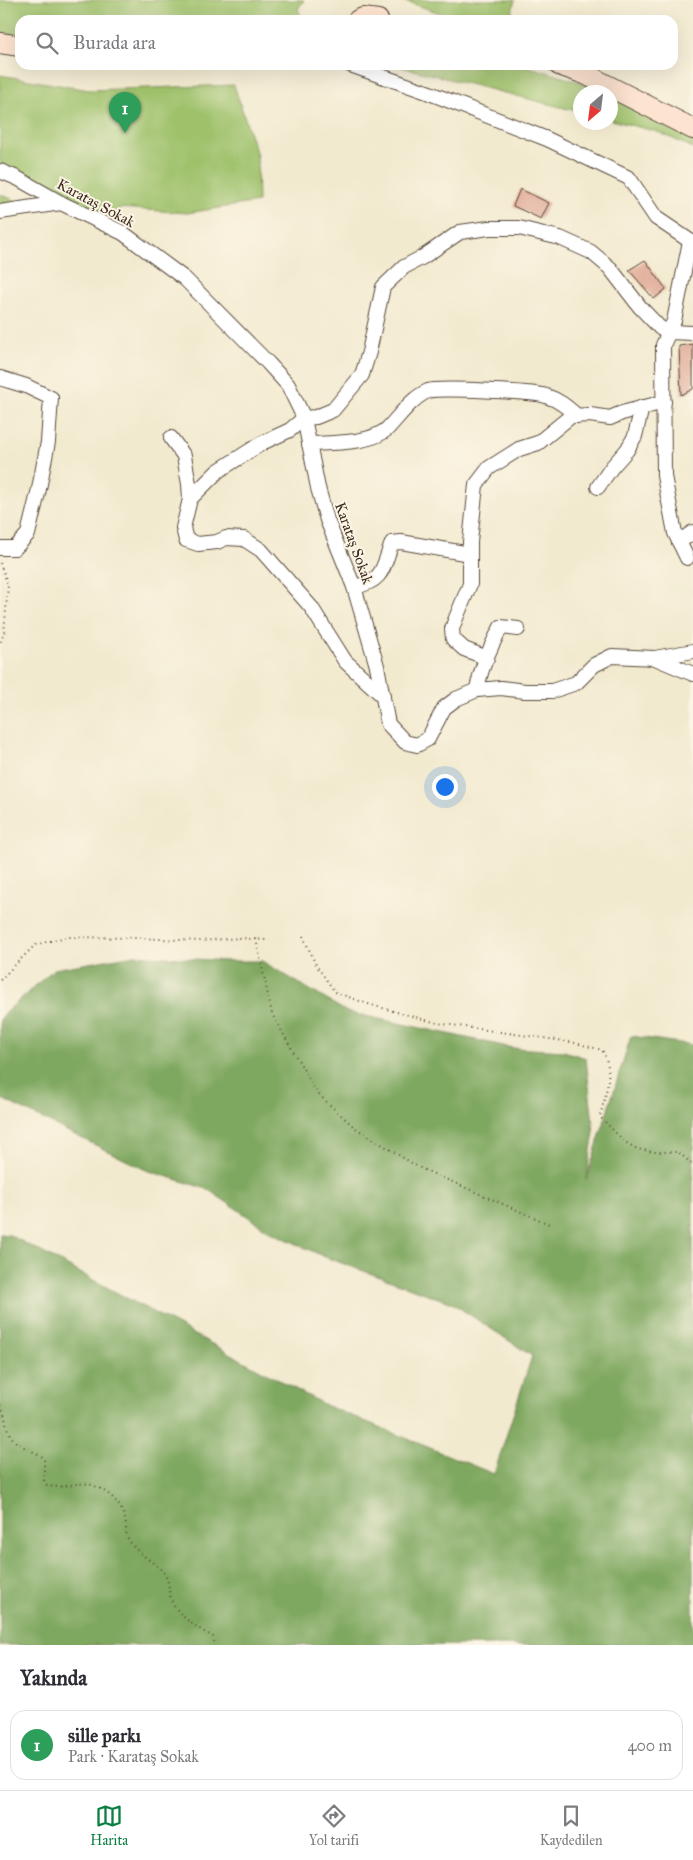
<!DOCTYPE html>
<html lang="tr">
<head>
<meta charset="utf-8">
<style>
	body { margin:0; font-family:"IM FELL Great Primer",serif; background:#f2f2f3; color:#2b2b33 }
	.compass { position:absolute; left:573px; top:85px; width:45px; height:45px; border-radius:50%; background:#fff; box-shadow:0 5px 20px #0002; rotate:208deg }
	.you { position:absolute; left:444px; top:786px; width:18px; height:18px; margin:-12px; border:4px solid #fff; border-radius:50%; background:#1a73e8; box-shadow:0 0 0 8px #1a73e833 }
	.badge { display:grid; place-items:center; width:32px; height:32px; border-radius:50%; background:#0b8043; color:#fff; font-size:16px; font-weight:700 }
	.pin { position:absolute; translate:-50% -41px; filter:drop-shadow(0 1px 2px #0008) }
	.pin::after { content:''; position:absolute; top:26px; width:18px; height:15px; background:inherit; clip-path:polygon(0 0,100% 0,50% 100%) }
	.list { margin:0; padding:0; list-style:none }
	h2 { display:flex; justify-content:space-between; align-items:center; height:65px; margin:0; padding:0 20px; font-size:21px }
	h2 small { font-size:16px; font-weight:400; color:#7c7c81 }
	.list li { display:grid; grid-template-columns:32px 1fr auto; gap:15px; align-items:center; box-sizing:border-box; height:70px; margin:0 10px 10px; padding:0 10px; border:1px solid #e1e1e2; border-radius:15px }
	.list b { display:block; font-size:19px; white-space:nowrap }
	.list p { margin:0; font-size:16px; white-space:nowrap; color:#7c7c81 }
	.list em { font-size:16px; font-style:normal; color:#7c7c81 }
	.icon { flex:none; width:28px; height:28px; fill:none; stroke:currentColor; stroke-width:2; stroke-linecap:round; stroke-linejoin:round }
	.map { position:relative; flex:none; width:693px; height:1645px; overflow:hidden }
	.search { position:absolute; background:#fff; box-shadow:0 5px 20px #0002; left:15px; right:15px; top:15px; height:55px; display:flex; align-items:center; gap:12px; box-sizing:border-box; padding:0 18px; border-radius:15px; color:#7c7c81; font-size:19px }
	.sheet { height:145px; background:#fff }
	nav { display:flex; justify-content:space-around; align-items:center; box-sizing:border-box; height:70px; border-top:1px solid #e1e1e2; background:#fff; font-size:14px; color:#7c7c81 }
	nav a { display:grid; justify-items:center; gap:2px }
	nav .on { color:#0b8043 }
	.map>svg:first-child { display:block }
	.green { fill:#9ec16a; stroke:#6c7644 }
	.forest { fill:#7ea75e; stroke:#5c683e }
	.building { fill:#e0a996 }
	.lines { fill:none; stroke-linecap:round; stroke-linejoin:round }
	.minor-casing { stroke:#564739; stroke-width:16 }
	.secondary-casing { stroke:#564739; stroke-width:22 }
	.path { stroke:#564739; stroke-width:2; stroke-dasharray:1 4; stroke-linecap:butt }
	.minor { stroke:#fff; stroke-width:14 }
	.secondary { stroke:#fde4d0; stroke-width:20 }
	.labels { text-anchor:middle; stroke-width:4; stroke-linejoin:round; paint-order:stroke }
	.street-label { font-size:15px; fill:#3b2a1e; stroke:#fcf5e5 }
</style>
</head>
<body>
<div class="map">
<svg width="693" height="1645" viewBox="0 0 693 1645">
	<rect width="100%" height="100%" fill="#fcf5e5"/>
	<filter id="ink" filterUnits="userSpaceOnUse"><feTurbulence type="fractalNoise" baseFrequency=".02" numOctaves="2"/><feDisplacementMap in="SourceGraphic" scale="10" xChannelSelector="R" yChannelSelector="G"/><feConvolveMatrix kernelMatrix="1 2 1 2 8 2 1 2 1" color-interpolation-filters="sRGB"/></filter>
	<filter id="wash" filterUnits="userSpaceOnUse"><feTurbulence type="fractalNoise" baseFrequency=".0096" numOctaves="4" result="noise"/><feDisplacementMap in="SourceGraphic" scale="20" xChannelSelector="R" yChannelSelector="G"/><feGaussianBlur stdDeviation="1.12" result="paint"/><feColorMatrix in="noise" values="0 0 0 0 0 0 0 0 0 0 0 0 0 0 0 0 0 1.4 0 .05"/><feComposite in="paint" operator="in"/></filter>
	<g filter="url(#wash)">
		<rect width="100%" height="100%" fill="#f2eacf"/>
		<!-- green -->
		<g class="green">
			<polygon points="0,0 304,0 298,9 303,20 20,20 20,36 0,33"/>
			<polygon points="391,0 515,0 510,20 460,20 408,2"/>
			<polygon points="394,65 523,65 583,83 601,92 580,92 580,112"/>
			<polygon points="0,75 89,90 234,85 257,155 258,202 187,213 120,208 115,221 24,174 0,164"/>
			<polygon points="610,97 684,136 693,139 693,148 658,132 611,120"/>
			<polygon points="0,194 23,204 0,214"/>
		</g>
		<!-- forest -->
		<polygon class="forest" points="135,955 226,961 262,961 347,1012 513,1048 564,1051 586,1058 594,1133 586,1180 631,1036 693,1045 693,1645 0,1645 0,1234 10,1235 325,1405 494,1474 532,1356 452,1303 325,1257 271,1232 207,1189 146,1170 0,1098 0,1020 6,1012 54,969"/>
		<g id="blocks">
			<!-- building -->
			<g class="building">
				<polygon points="520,189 549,203 541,219 513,206"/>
				<polygon points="645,260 666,289 654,299 629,270"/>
				<polygon points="693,344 693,389 681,395 679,346"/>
			</g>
		</g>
	</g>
	<g filter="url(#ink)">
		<use href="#blocks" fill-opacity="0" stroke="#564739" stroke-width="1"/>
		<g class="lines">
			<defs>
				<g id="minor">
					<polyline points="350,65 427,92 547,139 629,178 656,218 693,243"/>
					<polyline points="0,171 17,178 61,203 123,233 185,279 268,363 288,385 304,418 318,488 327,520 354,587 377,666 388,724 405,742 417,745 428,739 444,708 456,699 477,690 501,688 525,691 552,691 576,683 594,665 612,656 655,658 693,674"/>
					<polyline points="0,212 61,203"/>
					<polyline points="0,378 26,386 51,398 48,442 39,489 28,534 15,548 0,548"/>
					<polyline points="171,438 184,456 189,484 190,499 183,528 186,540 198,544 217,542 226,538 244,539 261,550 311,607 345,661 383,696"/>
					<path d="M 309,444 C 331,443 374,444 389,427 C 401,414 412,398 428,391 C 436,387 534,392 546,396 C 559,400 567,407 577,416"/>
					<polyline points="598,487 612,467 627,450 635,436 642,407"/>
					<polyline points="190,499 218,471 262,443 290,430 304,418 316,417 333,410 362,375 369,352 383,287 404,267 423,257 460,232 489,228 519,228 560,238 591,252 610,268 640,307 660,328 669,332 693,333"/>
					<polyline points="679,542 693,532"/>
					<polyline points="687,558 675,533 664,476 663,345 674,321 690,241"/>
					<path d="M 354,587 C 384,581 382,569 392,543 L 401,542 L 470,554"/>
					<polyline points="487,658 464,649 453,639 452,629 456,618 470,584 470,542 476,485 489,468 519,449 538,443 571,416 590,415 610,418 622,413 664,402"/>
					<polyline points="655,658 693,651"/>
					<path d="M 477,690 C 480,669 491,646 501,627 L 518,629"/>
				</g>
				<g id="secondary">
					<polyline points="358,20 363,18 378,20"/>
					<polyline points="0,43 20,46"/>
					<polyline points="559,65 585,74 693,129"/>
				</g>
			</defs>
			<!-- minor casing -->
			<use href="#minor" class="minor-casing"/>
			<!-- secondary casing -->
			<use href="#secondary" class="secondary-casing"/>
			<!-- path -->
			<g class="path">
				<polyline points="0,563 8,585 4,634 0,643"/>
				<path d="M 303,936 L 316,965 L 335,992 L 368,1004 L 437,1023 L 571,1042 L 602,1050 C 615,1072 605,1093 600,1117 L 625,1142 L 637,1149 L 654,1152 L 678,1152 L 693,1165"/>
				<polyline points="256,939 272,1014 317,1093 354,1127 418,1167 549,1224"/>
				<polyline points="0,980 35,945 66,937 142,938 199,941 241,938 266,940"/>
				<path d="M 0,1405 C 7,1416 4,1423 9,1432 C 15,1447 32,1449 44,1458 L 44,1480 L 47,1485 C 61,1491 78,1480 92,1485 C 107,1490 120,1502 124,1516 C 127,1523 125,1532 128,1539 C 137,1555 156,1562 164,1573 C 170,1582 168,1591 171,1599 C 178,1617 198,1628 213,1637 L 215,1645"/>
			</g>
			<!-- minor -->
			<use href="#minor" class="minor"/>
			<!-- secondary -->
			<use href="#secondary" class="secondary"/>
		</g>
	</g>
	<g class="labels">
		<!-- street labels -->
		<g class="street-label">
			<text transform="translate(96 203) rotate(28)" y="5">Karataş Sokak</text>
			<text transform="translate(354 543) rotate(70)" y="5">Karataş Sokak</text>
		</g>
	</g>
</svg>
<svg class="compass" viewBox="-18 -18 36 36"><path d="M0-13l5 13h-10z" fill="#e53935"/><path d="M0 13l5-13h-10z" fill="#7c7c81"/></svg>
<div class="you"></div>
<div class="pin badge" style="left:125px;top:133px;background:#2e9e5b">1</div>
<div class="search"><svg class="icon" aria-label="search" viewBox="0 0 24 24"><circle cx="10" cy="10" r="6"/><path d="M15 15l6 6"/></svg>Burada ara</div>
</div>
<section class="sheet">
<h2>Yakında<small></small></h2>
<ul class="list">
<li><span class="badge" style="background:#2e9e5b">1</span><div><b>sille parkı</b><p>Park · Karataş Sokak</p></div><em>400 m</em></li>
</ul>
</section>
<nav>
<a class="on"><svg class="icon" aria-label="map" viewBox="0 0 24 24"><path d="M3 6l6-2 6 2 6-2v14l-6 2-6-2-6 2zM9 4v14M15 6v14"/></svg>Harita</a>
<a><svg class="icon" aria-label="directions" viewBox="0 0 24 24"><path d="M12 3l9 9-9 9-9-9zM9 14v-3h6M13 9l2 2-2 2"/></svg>Yol tarifi</a>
<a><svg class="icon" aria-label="saved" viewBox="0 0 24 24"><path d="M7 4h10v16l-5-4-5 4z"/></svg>Kaydedilen</a>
</nav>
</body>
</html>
